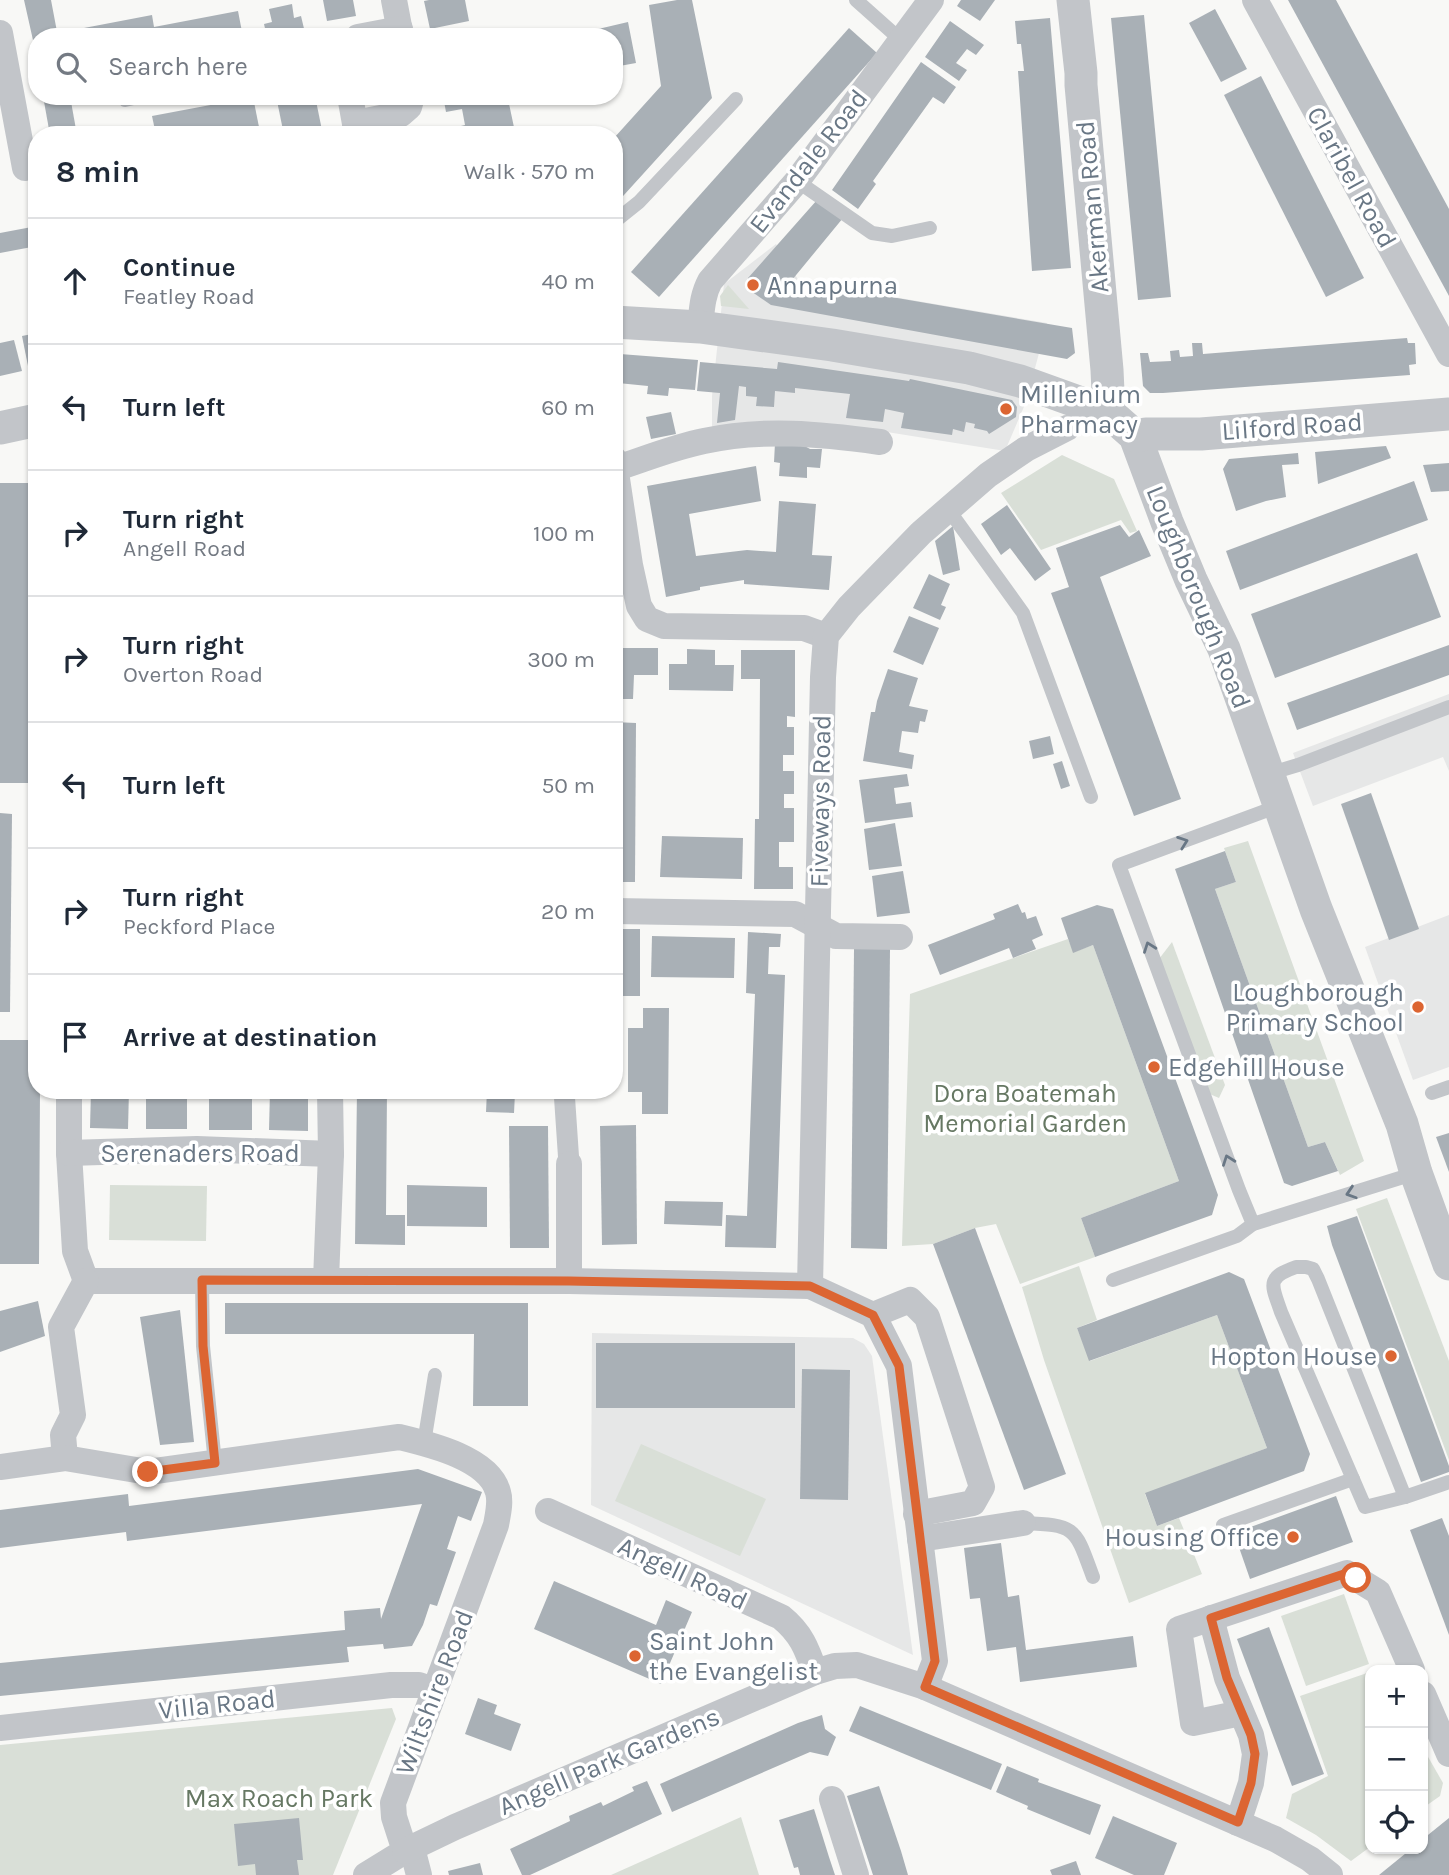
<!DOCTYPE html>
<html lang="en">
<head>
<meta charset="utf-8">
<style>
	body { margin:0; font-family:Karla,sans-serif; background:#f6f6f7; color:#1f2937 }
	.controls { position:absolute; right:21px; bottom:21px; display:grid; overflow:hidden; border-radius:14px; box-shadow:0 2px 5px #0004 }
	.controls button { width:63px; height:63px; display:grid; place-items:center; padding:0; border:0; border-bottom:2px solid #e0e1e3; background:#fff; color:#1f2937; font:35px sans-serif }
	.stop { position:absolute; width:21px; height:21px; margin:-16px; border:5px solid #dc6532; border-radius:50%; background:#fff }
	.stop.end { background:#dc6532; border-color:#fff; box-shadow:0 2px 7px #0008 }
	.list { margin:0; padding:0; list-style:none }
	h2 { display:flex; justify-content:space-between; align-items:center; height:91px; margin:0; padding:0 28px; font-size:30px }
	h2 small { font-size:23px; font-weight:400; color:#747a83 }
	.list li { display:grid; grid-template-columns:46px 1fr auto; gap:21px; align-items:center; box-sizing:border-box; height:126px; padding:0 28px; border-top:2px solid #e0e1e3 }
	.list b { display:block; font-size:26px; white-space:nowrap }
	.list p { margin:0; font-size:23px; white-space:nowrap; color:#747a83 }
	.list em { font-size:23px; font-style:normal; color:#747a83 }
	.icon { flex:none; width:38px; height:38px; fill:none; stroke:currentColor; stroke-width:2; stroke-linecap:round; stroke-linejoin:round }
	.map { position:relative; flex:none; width:1449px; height:1875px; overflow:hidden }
	.search { position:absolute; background:#fff; box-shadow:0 2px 5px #0004; left:28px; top:28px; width:595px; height:77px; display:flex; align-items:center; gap:18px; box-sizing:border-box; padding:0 24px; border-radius:28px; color:#747a83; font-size:26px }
	.panel { position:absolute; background:#fff; box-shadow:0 2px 5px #0004; left:28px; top:126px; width:595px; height:973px; border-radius:28px }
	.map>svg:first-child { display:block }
	.built { fill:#e6e7e7 }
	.green { fill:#d9dfd7 }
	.building { fill:#a9b0b6 }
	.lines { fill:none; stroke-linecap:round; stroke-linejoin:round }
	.service { stroke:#c2c5c9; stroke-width:14 }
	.pedestrian { stroke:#c2c5c9; stroke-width:21 }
	.minor { stroke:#c2c5c9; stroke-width:26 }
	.tertiary { stroke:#c2c5c9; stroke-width:33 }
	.oneway { stroke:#697785 }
	.route { stroke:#dc6532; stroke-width:9 }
	.poi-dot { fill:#dc6532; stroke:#fff; stroke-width:2.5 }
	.labels { text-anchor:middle; stroke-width:7; stroke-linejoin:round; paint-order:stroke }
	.street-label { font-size:26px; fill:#697785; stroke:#fff }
	.poi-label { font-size:26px; fill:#697785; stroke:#fff; text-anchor:start }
	.park-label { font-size:26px; fill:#667863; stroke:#fff }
</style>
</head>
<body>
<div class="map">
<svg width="1449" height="1875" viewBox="0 0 1449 1875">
	<rect width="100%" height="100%" fill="#f8f8f6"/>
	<!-- built -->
	<g class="built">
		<polygon points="776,244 799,281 1047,323 1026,402 1005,451 887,432 712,427 712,396 724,284"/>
		<polygon points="1449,694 1449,771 1443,757 1313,806 1293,753"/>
		<polygon points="1449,915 1449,1067 1413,1080 1365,947"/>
		<polygon points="592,1333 853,1338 864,1344 872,1356 913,1655 591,1505"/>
	</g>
	<!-- green -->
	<g class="green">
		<polygon points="728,285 749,309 721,306 720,296"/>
		<polygon points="1062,455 1114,479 1137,531 1130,533 1121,520 1041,550 1001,493"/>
		<polygon points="1248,841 1364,1161 1340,1175 1325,1142 1308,1147 1215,889 1236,882 1224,848"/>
		<polygon points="1068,939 1074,952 1093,945 1179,1181 1081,1218 1095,1257 1020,1284 996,1224 975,1228 933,1244 902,1246 910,994"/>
		<polygon points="1172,942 1225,1085 1219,1098 1205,1092 1159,959"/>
		<polygon points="110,1185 207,1186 206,1241 109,1240"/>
		<polygon points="1387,1198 1449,1361 1449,1460 1356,1209"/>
		<polygon points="1079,1266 1097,1320 1077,1328 1090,1361 1217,1315 1267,1448 1145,1494 1157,1526 1179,1518 1202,1574 1129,1603 1044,1360 1022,1287"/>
		<polygon points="641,1444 766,1499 740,1556 615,1501"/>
		<polygon points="1344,1594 1369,1664 1306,1686 1281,1616"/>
		<polygon points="1370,1672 1370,1847 1351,1861 1316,1835 1286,1818 1292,1794 1328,1776 1300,1696"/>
		<polygon points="392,1708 396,1719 333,1875 0,1875 0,1745"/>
		<polygon points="1423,1748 1443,1783 1440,1796 1423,1808"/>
		<polygon points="741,1817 759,1875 611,1875"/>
	</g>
	<!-- building -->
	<g class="building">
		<polygon points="24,0 51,0 58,37 37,37 37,58"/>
		<polygon points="323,0 353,0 356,16 327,21"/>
		<polygon points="429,0 465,0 469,21 430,29 424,1"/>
		<polygon points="677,0 692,0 712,98 614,206 614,138 661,86 649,5"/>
		<polygon points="961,0 995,0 980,21 957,6"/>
		<polygon points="1288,0 1336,0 1449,209 1449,296"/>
		<polygon points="292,4 294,18 301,16 306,37 267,37 264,24 272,22 269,9"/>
		<polygon points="1215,9 1247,69 1221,82 1189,23"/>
		<polygon points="238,11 243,37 85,37 84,28 152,15 154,27"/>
		<polygon points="1144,15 1171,297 1138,300 1111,18"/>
		<polygon points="1050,18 1071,268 1032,271 1018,71 1024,71 1021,44 1017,44 1015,21"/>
		<polygon points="950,21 984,45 976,55 967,49 956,63 967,70 959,81 925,57"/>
		<polygon points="628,22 636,63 614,67 614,37 564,37"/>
		<polygon points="849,28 877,53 659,297 631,272"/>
		<polygon points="921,62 956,87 944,104 933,97 873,181 876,184 858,209 832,190"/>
		<polygon points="1261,76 1364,278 1326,297 1224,95"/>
		<polygon points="43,96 70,96 77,135 50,135"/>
		<polygon points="276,96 315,96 323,135 284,135"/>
		<polygon points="443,96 481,96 482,104 508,99 515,132 500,135 424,135 465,125 462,109 446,112"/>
		<polygon points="253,97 260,132 248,135 156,135 152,116"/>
		<polygon points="817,200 843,218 792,280 1072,328 1075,353 1067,359 771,305 748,289 748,278"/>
		<polygon points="37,226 37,246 0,253 0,233"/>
		<polygon points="37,333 37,370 29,371 22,336"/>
		<polygon points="1407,338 1408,343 1415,343 1416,364 1409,365 1410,375 1163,393 1150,393 1143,386 1140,353 1148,353 1150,362 1171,361 1170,351 1179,350 1180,357 1193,356 1192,343 1202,343 1203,354"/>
		<polygon points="14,340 22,371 0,376 0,343"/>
		<polygon points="620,354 698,360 695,390 669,388 668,396 647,394 648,386 618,383"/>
		<polygon points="700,362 777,369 778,362 909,381 910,379 1012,400 1017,407 1016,417 989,434 987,431 974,428 975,424 966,422 964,432 953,429 952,435 901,428 904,413 885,409 883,422 846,418 850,394 795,388 795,393 775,391 774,407 756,406 757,397 746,396 746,387 739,386 735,420 717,423 720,393 697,391"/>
		<polygon points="671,412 676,434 651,439 646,417"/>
		<polygon points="775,443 803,445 810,449 822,449 820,468 807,467 807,478 779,476 780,463 774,462"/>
		<polygon points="1386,446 1391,458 1318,484 1315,452"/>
		<polygon points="1298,453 1299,464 1282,465 1286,497 1266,501 1236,511 1223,469 1229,459"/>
		<polygon points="1449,463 1449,491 1431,492 1423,465"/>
		<polygon points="756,466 761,501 689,514 696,556 747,550 776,552 779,501 816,504 812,555 832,556 829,590 744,584 744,580 700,587 700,590 666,597 647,486"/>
		<polygon points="1414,481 1428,520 1240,590 1226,551"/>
		<rect x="0" y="483" width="37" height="300"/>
		<polygon points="1007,505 1051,569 1035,581 1010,548 1001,555 981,524"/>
		<polygon points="1120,525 1129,537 1139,530 1151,556 1100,577 1181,799 1134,816 1051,593 1069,587 1056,548"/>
		<polygon points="953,526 960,570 943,575 935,541"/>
		<polygon points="1417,553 1441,617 1275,678 1251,614"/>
		<polygon points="929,574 950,584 941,605 946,607 940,620 913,608"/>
		<polygon points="909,616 939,628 923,665 893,652"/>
		<polygon points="1449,645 1449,675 1297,730 1287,703"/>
		<polygon points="614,648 658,648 658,675 634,675 633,699 614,699"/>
		<polygon points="687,649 715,650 715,665 734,665 733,691 669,690 669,664 687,664"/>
		<polygon points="741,650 795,650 795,717 787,716 787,727 794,727 794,755 783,755 783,771 794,771 794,794 784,794 784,808 794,808 794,842 779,842 779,867 793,867 793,889 754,889 755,819 759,819 760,679 741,679"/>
		<polygon points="888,669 918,678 909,706 928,710 925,722 920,721 918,733 902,731 899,752 914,755 912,769 863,761 871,712 875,712 877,701"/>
		<polygon points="614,722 636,723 635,882 614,882"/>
		<polygon points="1050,736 1054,754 1033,759 1029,741"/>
		<polygon points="1062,761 1070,786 1061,789 1053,764"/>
		<polygon points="907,774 909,786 894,788 896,804 911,802 913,817 865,823 859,780"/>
		<polygon points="1371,793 1419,929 1389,940 1341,804"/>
		<polygon points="0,813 12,814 10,1012 0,1012"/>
		<polygon points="895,823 902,866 869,870 864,829"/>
		<polygon points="662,836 743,838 742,879 660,877"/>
		<polygon points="1225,851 1236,882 1215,889 1308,1147 1325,1142 1338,1171 1292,1186 1284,1183 1175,869"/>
		<polygon points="903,871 910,913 877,917 872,876"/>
		<polygon points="1018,904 1022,913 1025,912 1027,919 1036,916 1043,935 1032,940 1036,949 1013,958 1009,948 940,975 928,945 995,919 993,914"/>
		<polygon points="1097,905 1113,909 1218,1195 1212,1215 1095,1257 1081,1218 1179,1181 1093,945 1073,953 1061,918"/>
		<rect x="614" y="929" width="26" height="67"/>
		<polygon points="748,932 781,934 780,947 769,947 768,974 785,975 776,1248 725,1247 726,1215 747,1216 755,994 746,993"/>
		<polygon points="652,936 735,938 734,978 651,977"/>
		<polygon points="854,949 890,949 887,1249 851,1248"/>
		<polygon points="643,1008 669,1008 668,1114 642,1114 642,1092 628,1092 628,1028 643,1028"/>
		<polygon points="0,1040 37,1040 37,1090 40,1090 39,1264 0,1264"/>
		<polygon points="91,1090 129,1090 128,1129 90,1128"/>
		<polygon points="270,1090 308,1090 308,1131 269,1130"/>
		<polygon points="357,1090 387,1090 386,1215 405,1215 405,1245 355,1244"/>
		<polygon points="487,1090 527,1090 527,1093 515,1093 514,1113 486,1112"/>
		<rect x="146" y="1094" width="41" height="35"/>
		<rect x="209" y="1094" width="43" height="36"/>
		<polygon points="636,1125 637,1244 602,1245 600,1126"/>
		<polygon points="509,1126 548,1126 549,1248 510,1248"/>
		<polygon points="1449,1133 1449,1172 1436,1137"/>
		<polygon points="407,1185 487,1187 487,1227 407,1226"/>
		<polygon points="665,1201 723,1202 722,1226 664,1224"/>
		<polygon points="1357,1216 1449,1466 1449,1472 1421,1482 1332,1245 1327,1226"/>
		<polygon points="975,1228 1066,1474 1024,1490 933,1244"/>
		<polygon points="1229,1272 1244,1279 1310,1454 1304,1471 1157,1526 1145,1493 1267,1448 1217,1315 1089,1361 1077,1328"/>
		<polygon points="38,1301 45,1336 0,1352 0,1311"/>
		<polygon points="225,1303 528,1303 528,1406 473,1406 474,1334 225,1334"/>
		<polygon points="180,1310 194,1442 160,1445 140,1317"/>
		<rect x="596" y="1343" width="199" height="65"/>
		<polygon points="802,1369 850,1370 848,1500 800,1499"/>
		<polygon points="418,1469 482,1492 471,1521 458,1516 447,1549 456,1552 437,1606 430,1604 423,1625 412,1646 384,1649 383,1644 347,1647 349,1662 0,1696 0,1663 345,1630 344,1611 380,1608 381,1619 422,1504 127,1541 126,1532 0,1548 0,1510 128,1494 129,1506"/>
		<polygon points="1336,1496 1353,1542 1250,1579 1234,1533"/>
		<polygon points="1442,1518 1449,1536 1449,1635 1410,1530"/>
		<polygon points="1001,1543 1008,1597 1019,1595 1026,1650 1133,1636 1137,1667 1020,1682 1016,1647 987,1651 980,1598 970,1599 964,1548"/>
		<polygon points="554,1581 656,1625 666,1600 692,1612 661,1684 534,1629"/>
		<polygon points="1269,1627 1324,1774 1292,1786 1237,1639"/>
		<polygon points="478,1698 497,1705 494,1714 521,1724 511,1751 465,1734"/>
		<polygon points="860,1706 1002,1764 991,1790 849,1731"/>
		<polygon points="822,1715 825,1729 836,1737 828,1756 810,1752 672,1812 660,1784 798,1723"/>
		<polygon points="1007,1766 1039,1779 1038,1782 1101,1805 1090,1835 1027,1809 1028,1806 996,1792"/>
		<polygon points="647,1781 662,1814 530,1875 522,1875 510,1849 570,1821 569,1816 601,1802 603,1806 634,1791 632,1787"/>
		<polygon points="879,1786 901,1851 908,1875 873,1875 847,1796"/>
		<polygon points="814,1809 829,1857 835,1875 800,1875 798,1867 794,1868 779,1820"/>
		<polygon points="1113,1816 1177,1843 1164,1875 1134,1875 1095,1858"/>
		<polygon points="299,1818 303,1860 297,1860 299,1875 256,1875 255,1864 238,1866 234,1824"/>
		<polygon points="1449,1818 1449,1875 1379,1875 1411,1849 1423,1849 1423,1839"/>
		<polygon points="1076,1861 1081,1875 1052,1875 1050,1870"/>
		<polygon points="480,1863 483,1875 449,1875 448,1871"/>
	</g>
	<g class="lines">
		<!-- service -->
		<g class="service">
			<polyline points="856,0 902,41"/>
			<polyline points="125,100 142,96"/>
			<polyline points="797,181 872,233 892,236 930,228"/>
			<polyline points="614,222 639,202 736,99"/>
			<polyline points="948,509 1023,613 1091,797"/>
			<polyline points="1268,774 1298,765 1449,707"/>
			<polyline points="1432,1093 1449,1087"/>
			<polyline points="1253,1224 1239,1190 1119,865 1279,806"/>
			<path d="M 1296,1267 L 1306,1267 L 1313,1269 L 1318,1279 L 1405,1497 L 1365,1507 L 1281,1312 C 1272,1285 1265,1278 1296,1267 Z"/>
			<polyline points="202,1280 203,1346 215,1463"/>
			<polyline points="1113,1280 1237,1236 1253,1224 1416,1173"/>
			<polyline points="424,1443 435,1375"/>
			<polyline points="1405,1497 1449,1482"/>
			<path d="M 1023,1523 C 1077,1525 1075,1528 1093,1577"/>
			<polyline points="1223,1525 1353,1479"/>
		</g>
		<!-- pedestrian -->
		<polyline class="pedestrian" points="564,1090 569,1164"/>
		<!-- minor -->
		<g class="minor">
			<polyline points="394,0 401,37"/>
			<polyline points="1255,0 1449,354"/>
			<polyline points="0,33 25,168"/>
			<polyline points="358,37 400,29"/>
			<polyline points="350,96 357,135"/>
			<polyline points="355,123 401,114 409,107 412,96"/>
			<path d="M 700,327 C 702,310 702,296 710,281 L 797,181 L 931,0"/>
			<polyline points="614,459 630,565 639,606 647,619 664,626 804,628 826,636"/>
			<path d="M 617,468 C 645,459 674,447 704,441 C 763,428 821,434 880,442"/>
			<polyline points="614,911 795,914 836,936 900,937"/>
			<polyline points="69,1090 69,1153 75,1251 86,1281"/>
			<polyline points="69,1153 197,1149 331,1154"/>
			<polyline points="326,1280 331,1154 330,1090"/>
			<polyline points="86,1281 569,1281 810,1286 873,1315 899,1366 935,1661 925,1687"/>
			<polyline points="569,1281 569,1164"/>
			<polyline points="810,1286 823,677 826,636 849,607 921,533 988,475 1026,449 1067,428"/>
			<polyline points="873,1315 910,1300 927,1317 982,1487 973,1503 916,1514"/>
			<polyline points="65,1458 63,1435 73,1415 61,1327 86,1281"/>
			<path d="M 0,1467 L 65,1458 L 148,1472 L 399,1437 C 428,1444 489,1458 498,1492 C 501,1502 498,1514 496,1525 L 393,1803 L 394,1817 L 405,1851 L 366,1875"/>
			<path d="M 548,1511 L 781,1617 C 801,1633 807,1649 815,1672"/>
			<polyline points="920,1539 1023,1523"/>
			<polyline points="1211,1618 1227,1678 1251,1735 1255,1754 1251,1783 1238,1823"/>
			<polyline points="1423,1694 1449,1754"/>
			<polyline points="1241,1713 1193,1723 1179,1629 1347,1573 1378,1592 1412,1670"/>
			<polyline points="0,1728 391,1685 419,1685 434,1690"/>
			<polyline points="832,1799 856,1875"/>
			<polyline points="412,1848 419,1875"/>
			<polyline points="405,1851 455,1827 815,1672 835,1666 857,1665 925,1687 1275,1839 1310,1859 1330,1875"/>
		</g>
		<!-- tertiary -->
		<g class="tertiary">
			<polyline points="1073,0 1081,73 1081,85 1107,370 1109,413"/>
			<polyline points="614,322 700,327 832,345 969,368 1020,381 1109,413 1135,436 1167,522 1191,580 1224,649 1316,909 1402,1124 1416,1173 1449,1264"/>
			<polyline points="0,428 37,420"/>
			<polyline points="1135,436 1146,434 1201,434 1449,414"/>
		</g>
	</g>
	<!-- one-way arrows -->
	<defs><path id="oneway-chevron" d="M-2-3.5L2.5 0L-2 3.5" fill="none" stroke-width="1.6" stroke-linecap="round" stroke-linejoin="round" transform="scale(1.75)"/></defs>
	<g class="oneway">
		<use href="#oneway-chevron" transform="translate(1183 842) rotate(-20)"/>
		<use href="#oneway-chevron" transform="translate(1149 947) rotate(-110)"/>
		<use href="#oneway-chevron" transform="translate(1228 1160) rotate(-110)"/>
		<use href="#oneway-chevron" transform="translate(1351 1193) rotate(162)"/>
	</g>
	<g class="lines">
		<!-- route -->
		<polyline class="route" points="148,1472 215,1463 203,1346 202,1280 569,1281 810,1286 873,1315 899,1366 935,1661 925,1687 1238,1822 1251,1783 1255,1754 1251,1735 1227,1678 1211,1618 1347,1573 1356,1578"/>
	</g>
	<!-- markers -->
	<g class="poi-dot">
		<circle cx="753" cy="285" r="7"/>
		<circle cx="1006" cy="409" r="7"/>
		<circle cx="1418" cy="1007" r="7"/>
		<circle cx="1154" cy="1067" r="7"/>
		<circle cx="1391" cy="1356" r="7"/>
		<circle cx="1293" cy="1537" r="7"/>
		<circle cx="635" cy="1656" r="7"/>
	</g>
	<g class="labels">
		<!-- street labels -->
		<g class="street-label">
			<text transform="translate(808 161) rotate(-52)" y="9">Evandale Road</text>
			<text transform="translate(1352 177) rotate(61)" y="9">Claribel Road</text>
			<text transform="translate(1092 207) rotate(-95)" y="9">Akerman Road</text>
			<text transform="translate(1292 426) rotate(-4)" y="9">Lilford Road</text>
			<text transform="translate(1199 597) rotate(68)" y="9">Loughborough Road</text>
			<text transform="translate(820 801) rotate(-89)" y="9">Fiveways Road</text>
			<text x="200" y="1162">Serenaders Road</text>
			<text transform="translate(683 1573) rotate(25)" y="9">Angell Road</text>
			<text transform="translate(434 1692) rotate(-69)" y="9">Wiltshire Road</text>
			<text transform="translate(217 1704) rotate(-6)" y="9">Villa Road</text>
			<text transform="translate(609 1761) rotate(-23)" y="9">Angell Park Gardens</text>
		</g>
		<!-- poi labels -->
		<g class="poi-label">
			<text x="767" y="294">Annapurna</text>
			<text x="1020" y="403">Millenium<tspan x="1020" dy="30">Pharmacy</tspan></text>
			<text x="1404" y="1001" text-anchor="end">Loughborough<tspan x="1404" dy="30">Primary School</tspan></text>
			<text x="1168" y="1076">Edgehill House</text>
			<text x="1377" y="1365" text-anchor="end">Hopton House</text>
			<text x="1279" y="1546" text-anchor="end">Housing Office</text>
			<text x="649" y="1650">Saint John<tspan x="649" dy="30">the Evangelist</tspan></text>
		</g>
		<!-- park labels -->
		<g class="park-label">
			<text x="1025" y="1102">Dora Boatemah<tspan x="1025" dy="30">Memorial Garden</tspan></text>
			<text x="279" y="1807">Max Roach Park</text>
		</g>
	</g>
</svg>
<div class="controls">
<button>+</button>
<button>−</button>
<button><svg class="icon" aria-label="locate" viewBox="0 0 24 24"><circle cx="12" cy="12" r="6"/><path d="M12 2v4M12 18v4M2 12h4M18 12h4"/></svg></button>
</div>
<div class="stop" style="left:1356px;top:1578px"></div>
<div class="stop end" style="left:148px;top:1472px"></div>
<div class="search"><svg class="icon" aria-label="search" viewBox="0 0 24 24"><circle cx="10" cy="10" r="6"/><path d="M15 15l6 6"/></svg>Search here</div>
<section class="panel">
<h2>8 min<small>Walk · 570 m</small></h2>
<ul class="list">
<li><svg class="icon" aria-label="ahead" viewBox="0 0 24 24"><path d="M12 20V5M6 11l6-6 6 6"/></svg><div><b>Continue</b><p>Featley Road</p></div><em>40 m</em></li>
<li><svg class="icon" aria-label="left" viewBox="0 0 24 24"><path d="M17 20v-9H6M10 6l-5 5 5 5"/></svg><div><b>Turn left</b></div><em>60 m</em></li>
<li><svg class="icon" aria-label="right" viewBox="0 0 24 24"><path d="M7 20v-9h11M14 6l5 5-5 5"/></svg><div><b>Turn right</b><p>Angell Road</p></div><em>100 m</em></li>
<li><svg class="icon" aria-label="right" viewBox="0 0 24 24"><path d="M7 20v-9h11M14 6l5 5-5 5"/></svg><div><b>Turn right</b><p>Overton Road</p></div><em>300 m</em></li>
<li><svg class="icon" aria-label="left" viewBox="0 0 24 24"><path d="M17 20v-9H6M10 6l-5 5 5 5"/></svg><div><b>Turn left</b></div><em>50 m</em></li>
<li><svg class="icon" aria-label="right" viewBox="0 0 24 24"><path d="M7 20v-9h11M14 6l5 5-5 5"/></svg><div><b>Turn right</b><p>Peckford Place</p></div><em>20 m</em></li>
<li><svg class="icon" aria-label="arrive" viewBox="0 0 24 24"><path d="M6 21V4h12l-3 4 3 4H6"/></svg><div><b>Arrive at destination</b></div></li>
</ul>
</section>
</div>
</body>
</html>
